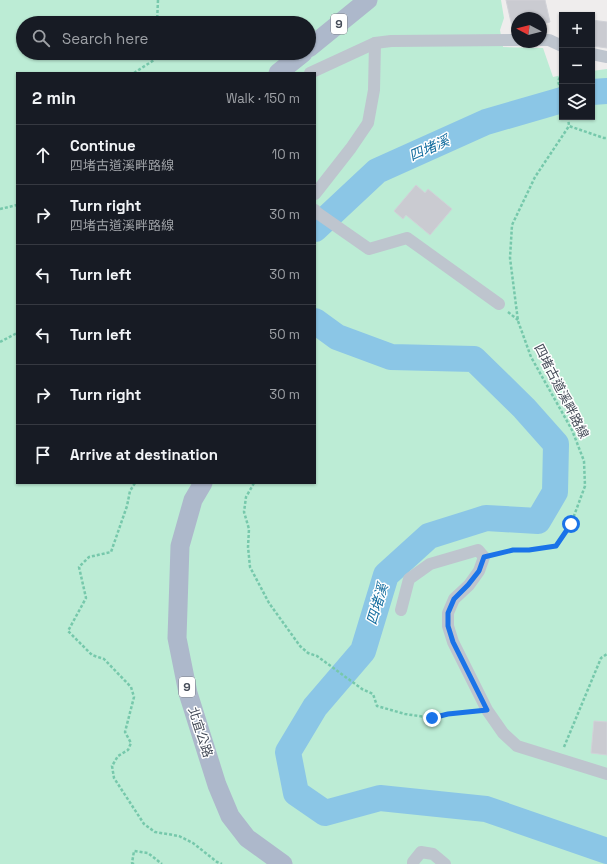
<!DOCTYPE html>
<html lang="en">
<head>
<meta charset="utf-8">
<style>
	body { margin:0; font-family:"Space Grotesk","Noto Sans TC",sans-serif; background:#20242c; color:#f1f3f6 }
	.controls { position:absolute; right:12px; top:12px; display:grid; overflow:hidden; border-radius:0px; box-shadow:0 1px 3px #0004 }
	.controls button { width:36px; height:36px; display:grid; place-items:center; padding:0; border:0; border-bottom:1px solid #363941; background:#171b24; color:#f1f3f6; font:20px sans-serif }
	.compass { position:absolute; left:511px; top:12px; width:36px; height:36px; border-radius:50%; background:#171b24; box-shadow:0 1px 3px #0004; rotate:277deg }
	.stop { position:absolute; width:12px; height:12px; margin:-9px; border:3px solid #1a73e8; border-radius:50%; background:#fff }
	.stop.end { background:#1a73e8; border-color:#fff; box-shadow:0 1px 4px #0008 }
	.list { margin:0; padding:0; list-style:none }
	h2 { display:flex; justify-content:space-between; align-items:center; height:52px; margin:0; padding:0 16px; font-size:17px }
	h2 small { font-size:13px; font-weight:400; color:#9ea1a6 }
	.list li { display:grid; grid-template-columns:26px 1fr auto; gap:12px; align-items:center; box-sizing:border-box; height:60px; padding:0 16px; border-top:1px solid #363941 }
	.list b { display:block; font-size:15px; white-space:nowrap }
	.list p { margin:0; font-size:13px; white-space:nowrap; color:#9ea1a6 }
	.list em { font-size:13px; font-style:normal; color:#9ea1a6 }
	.icon { flex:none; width:22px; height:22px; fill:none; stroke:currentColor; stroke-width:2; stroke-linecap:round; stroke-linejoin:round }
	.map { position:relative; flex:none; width:607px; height:864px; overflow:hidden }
	.search { position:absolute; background:#171b24; box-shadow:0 1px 3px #0004; left:16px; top:16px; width:300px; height:44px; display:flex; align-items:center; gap:10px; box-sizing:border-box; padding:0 14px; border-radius:22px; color:#9ea1a6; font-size:15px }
	.panel { position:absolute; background:#171b24; box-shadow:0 1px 3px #0004; left:16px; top:72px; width:300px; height:412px; border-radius:0px }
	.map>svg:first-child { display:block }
	.green { fill:#bcecd5; fill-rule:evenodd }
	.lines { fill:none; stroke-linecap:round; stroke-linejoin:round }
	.river { stroke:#8bc6e6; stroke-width:26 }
	.building { fill:#cacbd1; stroke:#d1d2d8 }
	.path { stroke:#76c8ab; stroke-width:2.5; stroke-dasharray:3 2; stroke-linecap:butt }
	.street { stroke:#bec5ce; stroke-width:12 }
	.primary { stroke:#adb8cb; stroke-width:19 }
	.route { stroke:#1a73e8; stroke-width:5 }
	.labels { text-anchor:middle; stroke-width:3; stroke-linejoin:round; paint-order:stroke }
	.shield { fill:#fff; stroke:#7e828b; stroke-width:1 }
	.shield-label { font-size:12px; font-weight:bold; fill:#464d59 }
	.street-label { font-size:13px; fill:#464d59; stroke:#fff }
	.water-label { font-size:14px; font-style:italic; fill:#136d9f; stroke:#fff }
</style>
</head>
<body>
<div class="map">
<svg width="607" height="864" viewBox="0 0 607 864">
	<rect width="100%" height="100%" fill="#efeded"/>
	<!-- green -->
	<path class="green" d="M 0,0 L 501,0 L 504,18 L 500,30 L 503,47 L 543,48 L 553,77 L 562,75 L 562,117 L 592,117 L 592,71 L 607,69 L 607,864 L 0,864 ZM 23,23 L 309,23 L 309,53 L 23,53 ZM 17,73 L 315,73 L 315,483 L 17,483 Z"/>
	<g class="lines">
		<!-- river -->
		<g class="river">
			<polyline points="592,92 607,91"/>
			<polyline points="315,229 377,171 486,122 562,100"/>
			<polyline points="315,321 337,337 391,357 474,359 524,408 556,444 555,492 538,521 486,518 429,536 386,575 363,651 315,707 288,752 296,793 325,813 380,798 486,809 607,851"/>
		</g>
	</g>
	<!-- building -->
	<g class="building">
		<polygon points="506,0 545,0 550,22 541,24 541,18 517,18 517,30 513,31"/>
		<polygon points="592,20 607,22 607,48 592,46"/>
		<polygon points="416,185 425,193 428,189 452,209 430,235 406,215 403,219 394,211"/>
		<polygon points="594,721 607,722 607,755 591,753"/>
	</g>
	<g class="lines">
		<!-- path -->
		<g class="path">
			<polyline points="157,23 158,0"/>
			<polyline points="134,73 154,60 155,53"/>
			<polyline points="562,73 558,81 562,94"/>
			<polyline points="568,117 569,126"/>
			<polyline points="0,209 17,205"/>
			<polyline points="508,312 518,320"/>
			<polyline points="0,342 17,333"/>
			<polyline points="135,483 130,491 127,506 111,552 89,557 79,567 86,598 68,631 92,655 104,659 131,687 134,697 125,732 131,743 128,750 118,756 112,766 114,778 144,824 155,832 179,836 193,843 217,862 222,864"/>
			<polyline points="254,483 246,497 244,512 249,529 248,547 250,567 269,603 300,646 308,653 317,656 362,689 373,694 377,706 405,714 432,718 448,713 475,712"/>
			<polyline points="496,554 513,550 529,550 556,546 571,524 585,486 584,461 572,430 531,357 518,321 510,258 512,225 535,177 569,126 604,138 607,138"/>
			<polyline points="564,747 601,658 607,654"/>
			<polyline points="134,864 132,863 134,851 148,853 162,864"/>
		</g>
		<!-- street -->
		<g class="street">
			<polyline points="541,40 549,40 562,46"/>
			<polyline points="592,54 607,57"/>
			<polyline points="310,73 375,43 391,41 517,40"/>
			<polyline points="315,194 351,148 368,123 374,90 375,43"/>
			<polyline points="315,210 316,212 369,249 407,238 499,304"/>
			<polyline points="401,610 409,579 430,564 478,550 484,557 479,571 469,585 454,599 448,613 448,626 453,642 487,710 503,733 517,746 607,774"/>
			<polyline points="413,864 413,862 421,852 433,854 445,864"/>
		</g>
		<!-- primary -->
		<g class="primary">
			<polyline points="309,48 368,0"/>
			<polyline points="278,73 303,53"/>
			<polyline points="203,483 193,500 180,546 177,638 188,693 217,785 230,816 247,838 283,864"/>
		</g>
	</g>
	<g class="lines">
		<!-- route -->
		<polyline class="route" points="432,718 448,714 487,710 453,642 448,626 448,613 454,599 468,585 479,571 484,557 513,550 529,550 556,546 571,524"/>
	</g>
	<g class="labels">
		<!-- shield labels -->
		<g class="shield">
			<rect x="331" y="14" width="16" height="20" rx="3"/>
			<rect x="179" y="677" width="16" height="20" rx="3"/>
		</g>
		<g class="shield-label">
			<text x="339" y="28">9</text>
			<text x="187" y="691">9</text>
		</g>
		<!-- street labels -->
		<g class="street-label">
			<text transform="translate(562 391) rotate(63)" y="5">四堵古道溪畔路線</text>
			<text transform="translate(201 732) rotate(72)" y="5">北宜公路</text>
		</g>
		<!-- water labels -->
		<g class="water-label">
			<text transform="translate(429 148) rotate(-24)" y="5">四堵溪</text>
			<text transform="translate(377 604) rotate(-73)" y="5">四堵溪</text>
		</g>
	</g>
</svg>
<div class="controls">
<button>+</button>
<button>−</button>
<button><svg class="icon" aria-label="layers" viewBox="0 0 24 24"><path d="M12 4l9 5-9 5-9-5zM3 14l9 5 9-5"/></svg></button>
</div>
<svg class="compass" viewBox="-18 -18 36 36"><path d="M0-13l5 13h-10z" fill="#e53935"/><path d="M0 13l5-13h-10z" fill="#9ea1a6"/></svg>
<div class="stop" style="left:571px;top:524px"></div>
<div class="stop end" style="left:432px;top:718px"></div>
<div class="search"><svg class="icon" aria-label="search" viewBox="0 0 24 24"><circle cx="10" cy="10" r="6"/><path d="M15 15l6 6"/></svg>Search here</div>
<section class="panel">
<h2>2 min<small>Walk · 150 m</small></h2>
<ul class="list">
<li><svg class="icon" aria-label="ahead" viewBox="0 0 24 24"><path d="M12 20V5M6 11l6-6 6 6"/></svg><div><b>Continue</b><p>四堵古道溪畔路線</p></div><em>10 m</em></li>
<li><svg class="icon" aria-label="right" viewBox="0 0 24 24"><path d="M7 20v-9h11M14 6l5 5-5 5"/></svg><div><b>Turn right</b><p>四堵古道溪畔路線</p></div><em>30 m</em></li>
<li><svg class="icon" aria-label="left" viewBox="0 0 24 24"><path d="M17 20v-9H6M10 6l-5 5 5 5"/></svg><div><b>Turn left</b></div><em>30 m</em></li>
<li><svg class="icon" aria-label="left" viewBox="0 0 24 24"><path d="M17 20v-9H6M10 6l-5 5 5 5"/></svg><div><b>Turn left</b></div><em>50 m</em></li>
<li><svg class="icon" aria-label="right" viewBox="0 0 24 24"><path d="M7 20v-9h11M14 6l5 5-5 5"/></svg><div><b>Turn right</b></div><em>30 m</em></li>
<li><svg class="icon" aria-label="arrive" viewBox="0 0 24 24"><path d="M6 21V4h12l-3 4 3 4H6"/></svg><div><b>Arrive at destination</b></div></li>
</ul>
</section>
</div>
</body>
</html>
